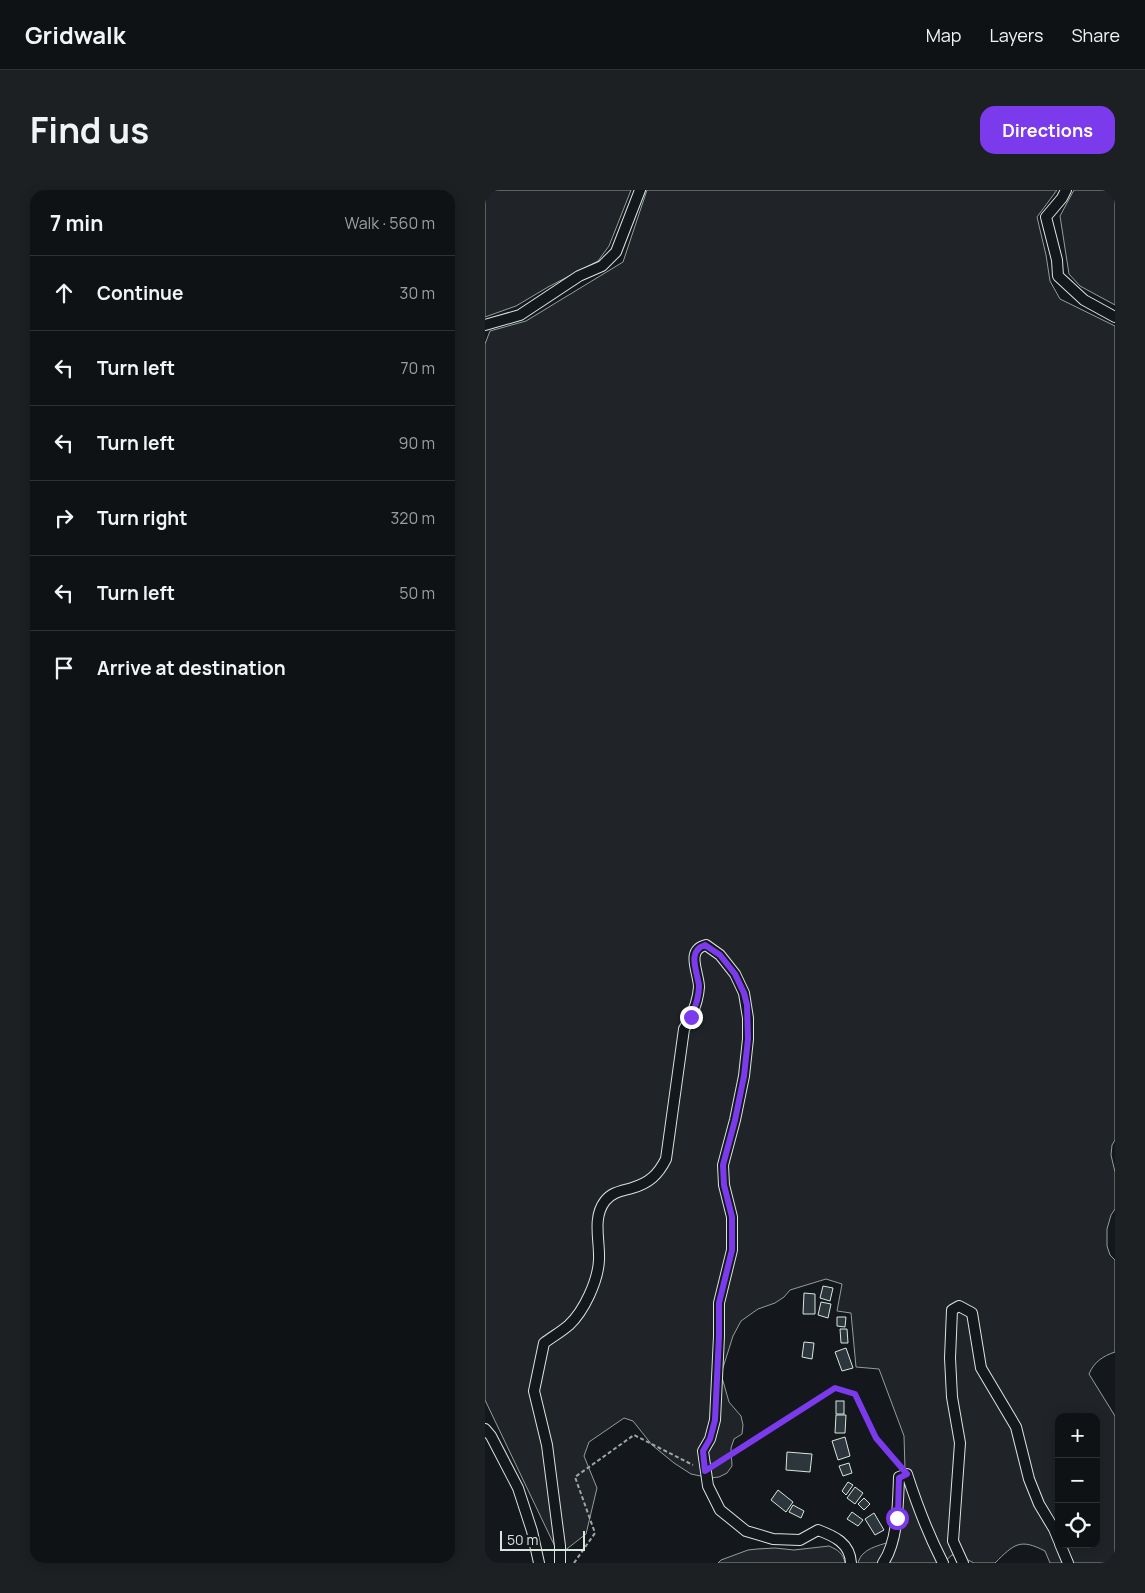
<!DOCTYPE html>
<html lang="en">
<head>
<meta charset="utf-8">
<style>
	body { margin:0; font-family:Manrope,sans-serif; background:#1d2022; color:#f1f3f6 }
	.controls { position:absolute; right:15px; bottom:15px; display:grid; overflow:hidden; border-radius:10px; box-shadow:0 2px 12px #0003 }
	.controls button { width:45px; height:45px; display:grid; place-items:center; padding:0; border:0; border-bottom:1px solid #2f3234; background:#0f1215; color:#f1f3f6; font:25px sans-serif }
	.scale { position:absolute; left:15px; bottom:12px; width:85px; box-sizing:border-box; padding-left:5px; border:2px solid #d8e6dc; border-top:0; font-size:14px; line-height:18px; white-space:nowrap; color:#d8e6dc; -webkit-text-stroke:4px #14181c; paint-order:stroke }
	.stop { position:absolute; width:15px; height:15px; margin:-11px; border:4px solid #7c3aed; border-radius:50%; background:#fff }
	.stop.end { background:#7c3aed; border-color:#fff; box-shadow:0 1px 5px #0008 }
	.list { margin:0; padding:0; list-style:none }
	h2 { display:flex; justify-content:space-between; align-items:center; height:65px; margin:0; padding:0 20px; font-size:21px }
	h2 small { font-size:16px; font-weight:400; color:#9b9ea0 }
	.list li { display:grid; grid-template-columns:32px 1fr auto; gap:15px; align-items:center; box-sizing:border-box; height:75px; padding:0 20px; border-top:1px solid #2f3234 }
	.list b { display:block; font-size:19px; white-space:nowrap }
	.list em { font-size:16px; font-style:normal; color:#9b9ea0 }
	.icon { flex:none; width:28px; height:28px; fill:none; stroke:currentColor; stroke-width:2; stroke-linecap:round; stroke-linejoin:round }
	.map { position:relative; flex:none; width:630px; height:1373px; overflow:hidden; border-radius:15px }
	header { display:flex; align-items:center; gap:30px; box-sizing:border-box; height:70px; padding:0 25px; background:#0f1215; border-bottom:1px solid #2f3234 }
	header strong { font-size:24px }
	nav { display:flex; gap:28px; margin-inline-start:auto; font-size:18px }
	.intro { display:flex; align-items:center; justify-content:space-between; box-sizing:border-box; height:120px; padding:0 30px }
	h1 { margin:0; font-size:35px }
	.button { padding:12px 22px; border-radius:15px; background:#7c3aed; color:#fff; font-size:18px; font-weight:700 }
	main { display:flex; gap:30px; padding:0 30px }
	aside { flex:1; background:#0f1215; border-radius:15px; box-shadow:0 2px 12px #0003 }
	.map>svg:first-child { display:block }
	.green { fill:#202428; stroke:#939e99; fill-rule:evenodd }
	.building { fill:#2c363c; stroke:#d8e6dc }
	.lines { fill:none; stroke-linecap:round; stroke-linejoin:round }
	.street-casing { stroke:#d8e6dc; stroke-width:12 }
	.path { stroke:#9da8a2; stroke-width:2; stroke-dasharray:4 2.5; stroke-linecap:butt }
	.street { stroke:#14181c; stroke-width:10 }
	.route { stroke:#7c3aed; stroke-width:6 }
</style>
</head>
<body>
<header>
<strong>Gridwalk</strong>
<nav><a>Map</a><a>Layers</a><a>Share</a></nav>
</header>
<div class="intro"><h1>Find us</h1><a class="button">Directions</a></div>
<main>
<aside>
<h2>7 min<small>Walk · 560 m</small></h2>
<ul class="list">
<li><svg class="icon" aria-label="ahead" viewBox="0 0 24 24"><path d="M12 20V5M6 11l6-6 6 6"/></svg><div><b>Continue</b></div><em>30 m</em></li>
<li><svg class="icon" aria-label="left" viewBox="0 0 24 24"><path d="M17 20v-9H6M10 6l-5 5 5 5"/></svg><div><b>Turn left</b></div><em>70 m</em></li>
<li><svg class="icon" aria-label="left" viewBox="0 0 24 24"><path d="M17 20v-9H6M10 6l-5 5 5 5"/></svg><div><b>Turn left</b></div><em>90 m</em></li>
<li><svg class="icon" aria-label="right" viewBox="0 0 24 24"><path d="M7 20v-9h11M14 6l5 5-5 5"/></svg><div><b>Turn right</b></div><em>320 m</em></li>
<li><svg class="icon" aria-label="left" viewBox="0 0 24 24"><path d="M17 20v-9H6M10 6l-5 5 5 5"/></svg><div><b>Turn left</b></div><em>50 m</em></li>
<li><svg class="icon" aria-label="arrive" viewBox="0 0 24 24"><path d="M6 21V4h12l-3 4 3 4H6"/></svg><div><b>Arrive at destination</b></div></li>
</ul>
</aside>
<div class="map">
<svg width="630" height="1373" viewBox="0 0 630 1373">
	<rect width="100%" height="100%" fill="#14181c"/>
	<!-- green -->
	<g class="green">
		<polygon points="0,0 146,0 124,56 113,71 63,97 31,116 0,127"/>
		<path d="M 162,0 L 572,0 L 552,27 L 561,65 L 565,91 L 575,109 L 630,136 L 630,950 L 627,955 L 626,965 L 630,982 L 630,1019 L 626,1025 L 622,1039 L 622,1056 L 625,1065 L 630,1070 L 630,1162 C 618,1166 609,1172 604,1184 L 630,1226 L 630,1373 L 565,1373 L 560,1361 C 535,1348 529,1354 510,1373 L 489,1373 L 475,1366 L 467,1365 L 460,1371 L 453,1373 L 373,1373 C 377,1356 400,1355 413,1349 L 420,1279 L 419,1246 L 394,1179 L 371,1177 L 366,1123 L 352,1121 L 357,1094 L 341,1089 L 305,1100 L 299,1107 L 290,1113 L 273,1119 L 256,1131 L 248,1146 L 236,1184 L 244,1212 L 256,1226 L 258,1235 L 257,1244 L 249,1249 L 246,1258 L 247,1276 L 242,1283 L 234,1287 L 225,1288 L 206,1284 L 189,1273 L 167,1255 L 148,1231 L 139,1228 L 104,1252 L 99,1266 L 112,1298 L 101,1344 L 74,1365 L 0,1210 L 0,154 L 5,141 L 41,131 L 138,72 ZM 574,1227 L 611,1227 L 611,1354 L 574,1354 Z"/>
		<polygon points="589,0 630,0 630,115 595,96 584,84 575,26"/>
		<path d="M 344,1356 C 353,1360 358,1363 360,1373 L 233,1373 L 236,1370 L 263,1360 L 272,1359 L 290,1358 L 309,1360 Z"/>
	</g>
	<!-- building -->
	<g class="building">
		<polygon points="338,1096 348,1098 345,1111 335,1108"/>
		<polygon points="319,1103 330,1104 330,1124 318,1124"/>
		<polygon points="336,1112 346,1114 343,1128 333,1125"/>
		<polygon points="352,1127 361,1127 360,1137 352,1136"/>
		<polygon points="355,1139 362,1139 363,1153 356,1153"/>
		<polygon points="319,1152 329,1153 327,1169 317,1167"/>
		<polygon points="361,1158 368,1178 357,1181 350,1162"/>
		<rect x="351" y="1211" width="8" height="13"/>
		<polygon points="351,1225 361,1225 360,1243 350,1243"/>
		<polygon points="360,1247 365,1266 353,1270 347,1251"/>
		<polygon points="302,1262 327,1264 325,1282 301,1280"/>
		<polygon points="364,1273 367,1283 358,1286 354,1276"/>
		<polygon points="363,1292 368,1295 361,1305 357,1301"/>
		<polygon points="370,1297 378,1303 370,1314 362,1308"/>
		<polygon points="293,1300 308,1312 301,1322 286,1310"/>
		<polygon points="379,1308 385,1314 379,1320 373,1314"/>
		<polygon points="308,1315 319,1321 316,1328 304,1322"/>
		<polygon points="367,1322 378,1330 373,1336 362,1329"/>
		<polygon points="389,1323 399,1340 390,1345 380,1329"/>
	</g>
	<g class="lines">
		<defs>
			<g id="street">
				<polyline points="581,0 577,8 561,27 572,70 573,86 599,110 630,127"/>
				<polyline points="0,135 35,125 94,86 117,76 131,62 155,0"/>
				<polyline points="0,1239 6,1246 33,1298 47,1341 54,1373"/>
				<polyline points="575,1354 583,1373"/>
				<path d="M 75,1373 L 75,1356 L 62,1255 L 49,1201 L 59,1153 C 67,1147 76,1142 84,1135 C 99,1121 113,1091 114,1070 C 115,1051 107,1028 120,1011 C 127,1002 137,1001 147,998 C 164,993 173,985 181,969 L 199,839 C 207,826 213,812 214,797 C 214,783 200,760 221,755 L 235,765 L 250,784 L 259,803 L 263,828 L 263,849 L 259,886 L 250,930 L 238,975 L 239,995 L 247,1027 L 247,1060 L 234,1113 L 234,1146 L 230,1230 L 225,1249 L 218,1261 L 223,1296 L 235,1320 L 261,1341 L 288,1349 L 315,1350 L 333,1340 C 349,1346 365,1353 366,1373"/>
				<path d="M 398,1373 C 413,1352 413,1313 414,1287 L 422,1284 C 432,1315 443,1344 458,1373"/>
				<polyline points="478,1373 468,1351 475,1253 467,1207 465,1168 467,1120 474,1116 487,1123 496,1178 531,1237 544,1289 554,1314 569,1339 574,1351"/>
			</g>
		</defs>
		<!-- street casing -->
		<use href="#street" class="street-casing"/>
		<!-- path -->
		<g class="path">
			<polyline points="230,1275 350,1198 370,1204 391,1248 414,1275"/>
			<polyline points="89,1373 110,1343 90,1287 149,1245 208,1275"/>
		</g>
		<!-- street -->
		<use href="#street" class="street"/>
	</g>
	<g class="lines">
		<!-- route -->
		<path class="route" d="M 206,827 C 210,818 214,807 214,796 C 213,783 201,761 220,755 L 235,765 L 250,784 L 259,803 L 262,815 L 263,849 L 259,886 L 250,930 L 238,975 L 239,995 L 247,1027 L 247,1060 L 234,1113 L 234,1146 L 230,1230 L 225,1249 L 218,1261 L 220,1281 L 350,1198 L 370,1204 L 391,1248 L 422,1284 L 414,1288 L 413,1323 L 412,1328"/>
	</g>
</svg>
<div class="controls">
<button>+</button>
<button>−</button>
<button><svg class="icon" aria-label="locate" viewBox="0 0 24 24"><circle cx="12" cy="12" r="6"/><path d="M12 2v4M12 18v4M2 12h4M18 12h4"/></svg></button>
</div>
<div class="scale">50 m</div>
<div class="stop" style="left:412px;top:1328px"></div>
<div class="stop end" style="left:206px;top:827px"></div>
</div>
</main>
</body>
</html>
